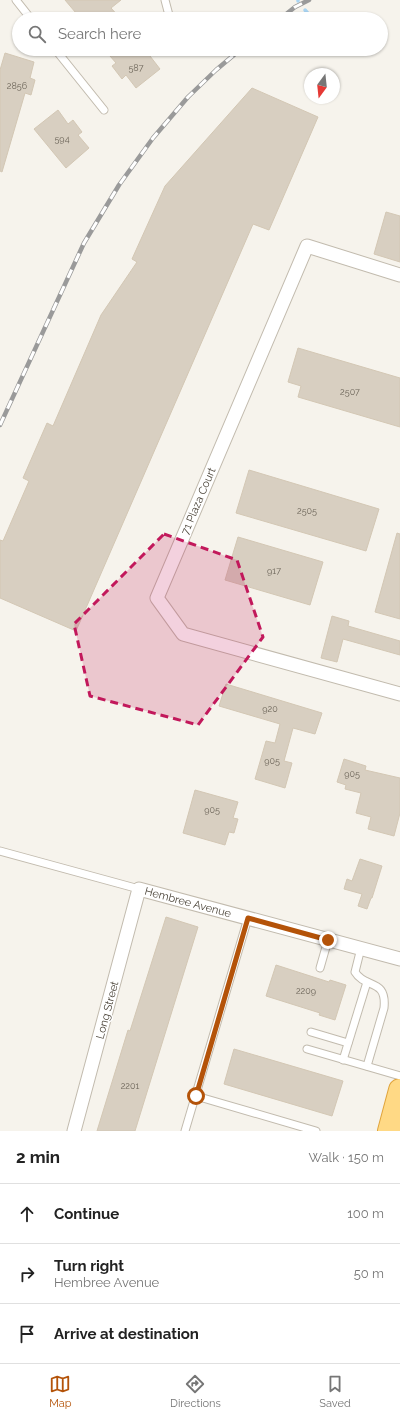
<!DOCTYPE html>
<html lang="en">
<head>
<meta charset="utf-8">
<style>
	body { margin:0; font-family:Raleway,sans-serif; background:#f6f6f6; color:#222 }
	.compass { position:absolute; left:304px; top:68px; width:36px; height:36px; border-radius:50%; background:#fff; box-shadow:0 1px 3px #0004; rotate:195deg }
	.stop { position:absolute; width:12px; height:12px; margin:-9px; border:3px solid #b45309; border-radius:50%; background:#fff }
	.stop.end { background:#b45309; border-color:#fff; box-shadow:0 1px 4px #0008 }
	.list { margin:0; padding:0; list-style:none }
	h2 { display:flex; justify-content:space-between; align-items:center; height:52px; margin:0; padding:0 16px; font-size:17px }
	h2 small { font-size:13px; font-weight:400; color:#767676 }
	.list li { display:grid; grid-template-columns:26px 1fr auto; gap:12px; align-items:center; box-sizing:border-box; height:60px; padding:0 16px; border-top:1px solid #e0e0e0 }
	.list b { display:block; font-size:15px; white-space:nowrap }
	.list p { margin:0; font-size:13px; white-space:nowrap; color:#767676 }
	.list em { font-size:13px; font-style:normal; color:#767676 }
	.icon { flex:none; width:22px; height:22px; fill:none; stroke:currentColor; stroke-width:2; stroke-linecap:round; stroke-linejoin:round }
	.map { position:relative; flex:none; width:400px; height:1131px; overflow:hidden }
	.search { position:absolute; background:#fff; box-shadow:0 1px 3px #0004; left:12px; right:12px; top:12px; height:44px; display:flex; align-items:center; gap:10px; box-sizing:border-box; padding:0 14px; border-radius:22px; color:#767676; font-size:15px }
	.sheet { height:232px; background:#fff }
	nav { display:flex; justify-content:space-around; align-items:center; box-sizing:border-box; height:56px; border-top:1px solid #e0e0e0; background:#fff; font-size:11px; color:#767676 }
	nav a { display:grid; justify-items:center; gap:2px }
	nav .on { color:#b45309 }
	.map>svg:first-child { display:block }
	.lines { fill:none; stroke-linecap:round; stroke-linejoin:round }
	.stream { stroke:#a9d4f2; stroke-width:3.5 }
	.building { fill:#d8cfc1; stroke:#d3c7b4 }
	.service-casing { stroke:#c2bbae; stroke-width:9 }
	.minor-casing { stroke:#c2bbae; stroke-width:15 }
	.trunk-casing { stroke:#e0a43c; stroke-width:24 }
	.service { stroke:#fff; stroke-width:7 }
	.minor { stroke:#fff; stroke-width:13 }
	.trunk { stroke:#ffd985; stroke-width:22 }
	.rail-casing { stroke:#9a9a9a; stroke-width:4.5 }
	.rail { stroke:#fff; stroke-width:3; stroke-dasharray:9; stroke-linecap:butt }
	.route { stroke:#b45309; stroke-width:5 }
	.marked { fill:#c2185b; fill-opacity:0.2; stroke:#c2185b; stroke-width:3; stroke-dasharray:8 5; stroke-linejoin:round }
	.labels { text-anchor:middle; stroke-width:3; stroke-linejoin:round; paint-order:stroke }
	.number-label { font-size:9px; fill:#6e675b }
	.street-label { font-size:11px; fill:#4b4439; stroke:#fff }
</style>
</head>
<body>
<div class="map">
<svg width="400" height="1131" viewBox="0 0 400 1131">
	<rect width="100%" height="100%" fill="#f6f3ec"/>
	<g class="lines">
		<!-- stream -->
		<g class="stream">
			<polyline points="298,0 298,1"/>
			<polyline points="305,10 311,17"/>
		</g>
	</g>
	<!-- building -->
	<g class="building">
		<polygon points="65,0 121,0 111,8 121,19 81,19"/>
		<polygon points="104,49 158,49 150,56 160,69 136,88 126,75 122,79 112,66 116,63"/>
		<polygon points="5,53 34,62 30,78 35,80 31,95 25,93 2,172 0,171 0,70"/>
		<polygon points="252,88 318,117 269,230 253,224 76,631 0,598 0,540 3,541 29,481 23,478 47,423 53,426 101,315 137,262 132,259 165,186"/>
		<polygon points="58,110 68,124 73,120 82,132 78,135 89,148 66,168 34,129"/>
		<polygon points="386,212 400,216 400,262 374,254"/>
		<polygon points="298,348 400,378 400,427 298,397 301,386 288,382"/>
		<polygon points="249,470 379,509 366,551 236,513"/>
		<polygon points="397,533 400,534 400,619 375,612"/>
		<polygon points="238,537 323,562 310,605 225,580"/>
		<polygon points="332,616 349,621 348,626 400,641 400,655 343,639 337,662 321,658"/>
		<polygon points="226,684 322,713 315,734 293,728 284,761 292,763 285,788 255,779 266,741 275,743 280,724 219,706"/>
		<polygon points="344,759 366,766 365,770 400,778 400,813 394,836 368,829 371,817 356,813 361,793 345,789 346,785 337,782"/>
		<polygon points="195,790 238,802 233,818 238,819 234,833 229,832 225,845 183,833"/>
		<polygon points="360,859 382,866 372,898 371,898 367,909 358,906 362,894 344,889 347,879 352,881"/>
		<polygon points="166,917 198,927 135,1131 97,1131 128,1030 130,1031"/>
		<polygon points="276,965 329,982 330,980 346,985 335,1020 319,1015 320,1013 266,996"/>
		<polygon points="234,1049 343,1081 332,1116 224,1084"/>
	</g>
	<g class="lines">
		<defs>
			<g id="service">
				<polyline points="16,0 31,19"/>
				<polyline points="165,0 170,19"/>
				<polyline points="55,49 104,110"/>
				<polyline points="0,851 139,889"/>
				<path d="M 361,948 L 355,972 C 365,989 387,978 384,1008 L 367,1066"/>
				<polyline points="320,968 328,940"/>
				<polyline points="311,1032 348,1043"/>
				<polyline points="307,1049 400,1076"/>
				<polyline points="343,1060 367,982"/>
				<polyline points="196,1096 316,1131"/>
				<polyline points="185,1131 248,918"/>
			</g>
			<g id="minor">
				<polyline points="400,275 307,246 157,598 183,634 400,694"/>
				<polyline points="74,1131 139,889 400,959"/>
			</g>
			<polyline id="trunk" points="389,1131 400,1090"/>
		</defs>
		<!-- service casing -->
		<use href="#service" class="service-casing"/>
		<!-- minor casing -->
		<use href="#minor" class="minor-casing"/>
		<!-- trunk casing -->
		<use href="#trunk" class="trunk-casing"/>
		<!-- service -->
		<use href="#service" class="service"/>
		<!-- minor -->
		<use href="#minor" class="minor"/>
		<!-- trunk -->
		<use href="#trunk" class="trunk"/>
		<defs>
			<g id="rail">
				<polyline points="280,19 295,7 309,0"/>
				<polyline points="0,425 84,243 119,185 153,138 188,97 216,70 241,49"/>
			</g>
		</defs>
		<!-- rail casing -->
		<use href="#rail" class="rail-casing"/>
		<!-- rail -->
		<use href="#rail" class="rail"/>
	</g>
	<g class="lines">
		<!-- route -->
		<polyline class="route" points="196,1096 248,918 328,940"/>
	</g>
	<!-- marked area -->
	<path class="marked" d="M 164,534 L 237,560 L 263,637 L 198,725 L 90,696 L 74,624 Z"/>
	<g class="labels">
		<!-- number labels -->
		<g class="number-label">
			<text x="136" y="71">587</text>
			<text x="17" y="89">2856</text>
			<text x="62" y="142">594</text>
			<text x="350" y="395">2507</text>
			<text x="307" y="514">2505</text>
			<text x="274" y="574">917</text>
			<text x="270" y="712">920</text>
			<text x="272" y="764">905</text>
			<text x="352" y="777">905</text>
			<text x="212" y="813">905</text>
			<text x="306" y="994">2209</text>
			<text x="130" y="1089">2201</text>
		</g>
		<!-- street labels -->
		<g class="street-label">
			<text transform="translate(198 501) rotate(-67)" y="4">71 Plaza Court</text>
			<text transform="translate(188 902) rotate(15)" y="4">Hembree Avenue</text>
			<text transform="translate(107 1010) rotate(-75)" y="4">Long Street</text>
		</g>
	</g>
</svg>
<svg class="compass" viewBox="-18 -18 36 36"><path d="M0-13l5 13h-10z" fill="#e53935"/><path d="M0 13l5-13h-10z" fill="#767676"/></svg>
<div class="stop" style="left:196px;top:1096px"></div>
<div class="stop end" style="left:328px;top:940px"></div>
<div class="search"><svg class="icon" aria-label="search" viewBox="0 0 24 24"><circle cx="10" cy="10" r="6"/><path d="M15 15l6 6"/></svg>Search here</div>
</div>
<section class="sheet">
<h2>2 min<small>Walk · 150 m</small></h2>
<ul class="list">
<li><svg class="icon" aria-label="ahead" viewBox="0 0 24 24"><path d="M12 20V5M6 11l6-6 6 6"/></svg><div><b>Continue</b></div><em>100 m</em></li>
<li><svg class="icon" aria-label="right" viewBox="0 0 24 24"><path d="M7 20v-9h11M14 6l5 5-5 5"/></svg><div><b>Turn right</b><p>Hembree Avenue</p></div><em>50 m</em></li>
<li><svg class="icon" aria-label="arrive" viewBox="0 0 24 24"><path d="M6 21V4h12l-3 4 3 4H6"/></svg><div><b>Arrive at destination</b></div></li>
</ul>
</section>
<nav>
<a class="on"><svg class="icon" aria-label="map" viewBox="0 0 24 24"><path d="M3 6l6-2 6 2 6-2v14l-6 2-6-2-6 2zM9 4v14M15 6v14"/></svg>Map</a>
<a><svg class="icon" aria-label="directions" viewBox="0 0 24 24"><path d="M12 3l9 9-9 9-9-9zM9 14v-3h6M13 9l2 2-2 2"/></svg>Directions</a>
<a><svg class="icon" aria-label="saved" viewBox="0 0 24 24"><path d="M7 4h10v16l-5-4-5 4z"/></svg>Saved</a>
</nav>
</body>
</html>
